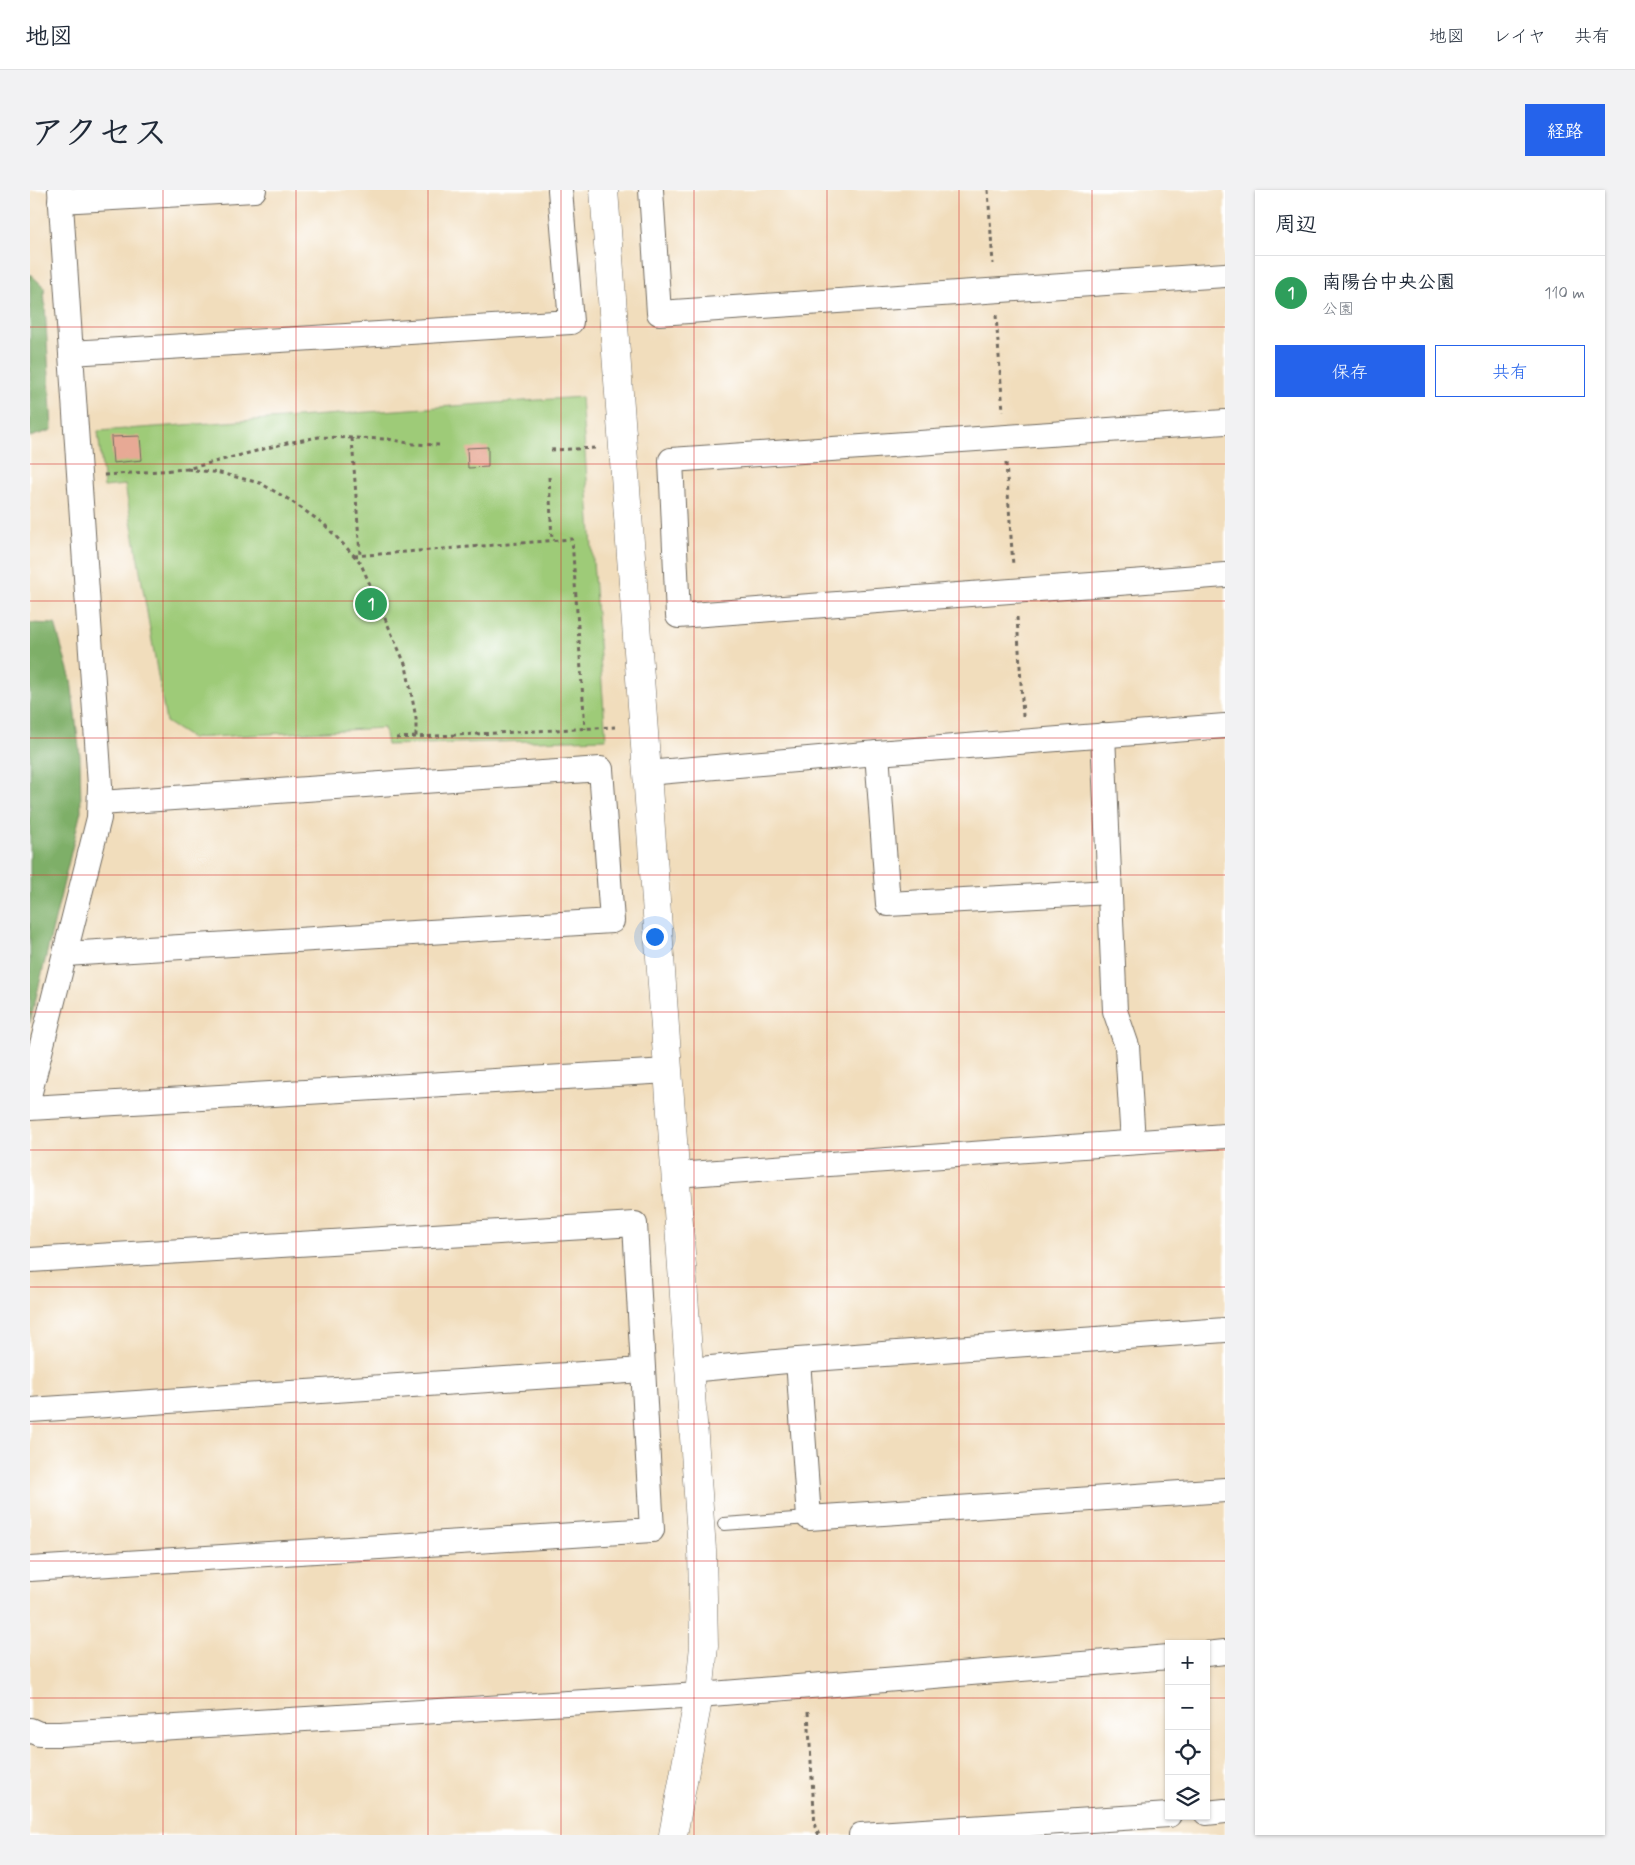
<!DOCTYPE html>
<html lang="ja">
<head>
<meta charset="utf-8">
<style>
	body { margin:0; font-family:Mynerve,"Klee One",sans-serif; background:#f2f2f3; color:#1f2937 }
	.controls { position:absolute; right:15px; bottom:15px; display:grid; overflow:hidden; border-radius:0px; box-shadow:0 1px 4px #0004 }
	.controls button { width:45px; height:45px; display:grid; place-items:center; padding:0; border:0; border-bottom:1px solid #e0e1e3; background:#fff; color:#1f2937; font:25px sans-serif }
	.you { position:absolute; left:624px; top:746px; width:18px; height:18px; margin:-12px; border:4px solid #fff; border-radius:50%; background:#1a73e8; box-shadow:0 0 0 8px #1a73e833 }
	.badge { display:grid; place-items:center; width:32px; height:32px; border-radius:50%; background:#2563eb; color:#fff; font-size:16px; font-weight:700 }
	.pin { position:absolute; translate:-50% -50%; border:2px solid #fff; box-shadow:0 1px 5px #0006 }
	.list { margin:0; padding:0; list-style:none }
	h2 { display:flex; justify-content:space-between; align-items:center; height:65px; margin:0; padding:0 20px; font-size:21px }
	h2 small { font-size:16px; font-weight:400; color:#747a83 }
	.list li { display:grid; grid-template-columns:32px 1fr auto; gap:15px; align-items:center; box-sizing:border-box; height:75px; padding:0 20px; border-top:1px solid #e0e1e3 }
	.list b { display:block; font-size:19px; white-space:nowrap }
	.list p { margin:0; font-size:16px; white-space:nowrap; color:#747a83 }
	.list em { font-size:16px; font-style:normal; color:#747a83 }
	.actions { display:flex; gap:10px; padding:15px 20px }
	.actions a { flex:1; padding:11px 0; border:1px solid #2563eb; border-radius:0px; text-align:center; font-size:18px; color:#2563eb }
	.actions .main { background:#2563eb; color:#fff }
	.icon { flex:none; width:28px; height:28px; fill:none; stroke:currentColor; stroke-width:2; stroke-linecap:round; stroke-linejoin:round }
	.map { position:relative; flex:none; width:1195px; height:1645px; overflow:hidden; border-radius:0px }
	header { display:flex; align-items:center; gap:30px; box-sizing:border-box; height:70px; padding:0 25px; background:#fff; border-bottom:1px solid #e0e1e3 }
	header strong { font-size:24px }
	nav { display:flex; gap:28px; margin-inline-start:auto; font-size:18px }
	.intro { display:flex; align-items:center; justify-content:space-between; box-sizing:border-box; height:120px; padding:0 30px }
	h1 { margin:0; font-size:35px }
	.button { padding:12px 22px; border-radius:0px; background:#2563eb; color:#fff; font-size:18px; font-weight:700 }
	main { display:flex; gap:30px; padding:0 30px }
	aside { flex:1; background:#fff; border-radius:0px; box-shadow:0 1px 4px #0004 }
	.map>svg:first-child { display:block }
	.green { fill:#9ecb78; stroke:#647b52 }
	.forest { fill:#7eaf68; stroke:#546d4a }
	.building { fill:#e7a995 }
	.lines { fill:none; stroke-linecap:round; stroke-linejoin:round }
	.service-casing { stroke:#70695e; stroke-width:14 }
	.minor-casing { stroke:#70695e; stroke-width:26 }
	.tertiary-casing { stroke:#70695e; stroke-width:29 }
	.path { stroke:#70695e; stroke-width:3; stroke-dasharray:4 4; stroke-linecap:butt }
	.service { stroke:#fff; stroke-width:12 }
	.minor { stroke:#fff; stroke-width:24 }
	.tertiary { stroke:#fff; stroke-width:28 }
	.grid { fill:none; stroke:#d62828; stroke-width:1; stroke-opacity:0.55 }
</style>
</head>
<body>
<header>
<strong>地図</strong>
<nav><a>地図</a><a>レイヤ</a><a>共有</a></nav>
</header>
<div class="intro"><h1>アクセス</h1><a class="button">経路</a></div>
<main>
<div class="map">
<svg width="1195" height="1645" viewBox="0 0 1195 1645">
	<rect width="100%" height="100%" fill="#fff"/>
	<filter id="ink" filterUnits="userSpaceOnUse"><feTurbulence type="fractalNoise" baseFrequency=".02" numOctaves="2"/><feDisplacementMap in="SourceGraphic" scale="10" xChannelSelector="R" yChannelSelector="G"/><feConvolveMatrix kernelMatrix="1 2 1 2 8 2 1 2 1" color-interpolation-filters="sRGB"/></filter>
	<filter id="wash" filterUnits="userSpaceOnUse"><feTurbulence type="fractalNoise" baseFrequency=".0096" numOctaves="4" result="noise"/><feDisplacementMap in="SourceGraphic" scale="20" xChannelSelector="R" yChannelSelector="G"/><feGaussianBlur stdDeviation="1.12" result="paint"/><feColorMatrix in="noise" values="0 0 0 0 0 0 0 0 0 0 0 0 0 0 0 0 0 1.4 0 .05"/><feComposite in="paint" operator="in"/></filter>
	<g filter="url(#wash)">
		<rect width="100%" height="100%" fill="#f1ddbc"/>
		<!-- green -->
		<polygon class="green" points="551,207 576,549 357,555 354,538 161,548 136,532 95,295 74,297 68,241"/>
		<!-- forest -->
		<g class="forest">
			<polygon points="0,84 14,97 22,240 0,247"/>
			<polygon points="0,433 25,434 41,490 50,566 51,621 0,833"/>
		</g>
		<g id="blocks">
			<!-- building -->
			<g class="building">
				<polygon points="110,246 112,270 83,273 81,247"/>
				<polygon points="458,257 458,277 438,278 437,258"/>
			</g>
		</g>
	</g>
	<g filter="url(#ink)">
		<use href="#blocks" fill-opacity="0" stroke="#70695e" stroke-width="1"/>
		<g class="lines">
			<defs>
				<polyline id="service" points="694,1334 779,1328"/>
				<g id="minor">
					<polyline points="621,0 629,123 1195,85"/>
					<polyline points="30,11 224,0"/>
					<polyline points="41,163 541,132 530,0"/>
					<polyline points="1195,232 641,270 648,426 1195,385"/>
					<polyline points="1073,545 1085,821 1097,856 1103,952"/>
					<polyline points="847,563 858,714 1080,702"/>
					<polyline points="617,583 847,563 1195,536"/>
					<polyline points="35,764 582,731 571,579 70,613"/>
					<polyline points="0,902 69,628 70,596 30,0"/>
					<polyline points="0,918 638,881"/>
					<polyline points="645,985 1195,946"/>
					<polyline points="0,1070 605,1034 622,1340 0,1379"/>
					<polyline points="768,1170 779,1328 1195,1300"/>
					<polyline points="659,1180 768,1170 1195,1140"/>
					<polyline points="0,1220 613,1180"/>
					<polyline points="1176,1464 1195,1462"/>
					<polyline points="0,1540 9,1544 30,1544 669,1505 1139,1467"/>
					<polyline points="1176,1623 1195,1621"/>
					<polyline points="831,1645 1139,1625"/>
				</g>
				<polyline id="tertiary" points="574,0 617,583 672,1360 674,1456 669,1505 643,1645"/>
			</defs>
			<!-- service casing -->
			<use href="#service" class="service-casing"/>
			<!-- minor casing -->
			<use href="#minor" class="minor-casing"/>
			<!-- tertiary casing -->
			<use href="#tertiary" class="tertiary-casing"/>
			<!-- path -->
			<g class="path">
				<polyline points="958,0 963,74"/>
				<polyline points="966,125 973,221"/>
				<polyline points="322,248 330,365"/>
				<polyline points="521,260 566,258"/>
				<polyline points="976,273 983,376"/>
				<polyline points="157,279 190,283 230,293 258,309 294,334 330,372 376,476 386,528 386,547"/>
				<polyline points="74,285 157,279 257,253 289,247 358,249 383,254 409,255"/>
				<polyline points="519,287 522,351"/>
				<polyline points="324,366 542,349 555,539"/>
				<polyline points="987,427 993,526"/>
				<polyline points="366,548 585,537"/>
				<polyline points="778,1522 785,1637 789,1645"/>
			</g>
			<!-- service -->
			<use href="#service" class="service"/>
			<!-- minor -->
			<use href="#minor" class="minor"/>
			<!-- tertiary -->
			<use href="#tertiary" class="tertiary"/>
		</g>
	</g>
	<!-- grid -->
	<path class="grid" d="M 133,0 L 133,1645M 266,0 L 266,1645M 398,0 L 398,1645M 531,0 L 531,1645M 664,0 L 664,1645M 797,0 L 797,1645M 929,0 L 929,1645M 1062,0 L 1062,1645M 0,137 L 1195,137M 0,274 L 1195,274M 0,411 L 1195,411M 0,548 L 1195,548M 0,685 L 1195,685M 0,822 L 1195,822M 0,960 L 1195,960M 0,1097 L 1195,1097M 0,1234 L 1195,1234M 0,1371 L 1195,1371M 0,1508 L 1139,1508M 1176,1508 L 1195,1508"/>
</svg>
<div class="controls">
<button>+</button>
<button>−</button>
<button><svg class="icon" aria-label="locate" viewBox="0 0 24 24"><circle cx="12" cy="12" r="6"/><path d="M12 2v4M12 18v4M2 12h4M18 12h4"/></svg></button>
<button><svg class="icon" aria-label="layers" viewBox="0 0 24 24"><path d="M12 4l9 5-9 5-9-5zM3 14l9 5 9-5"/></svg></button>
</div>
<div class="you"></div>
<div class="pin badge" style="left:341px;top:414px;background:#2e9e5b">1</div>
</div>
<aside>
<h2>周辺<small></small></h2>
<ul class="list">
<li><span class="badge" style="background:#2e9e5b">1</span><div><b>南陽台中央公園</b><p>公園</p></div><em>110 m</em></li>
</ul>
<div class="actions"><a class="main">保存</a><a>共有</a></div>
</aside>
</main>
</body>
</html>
